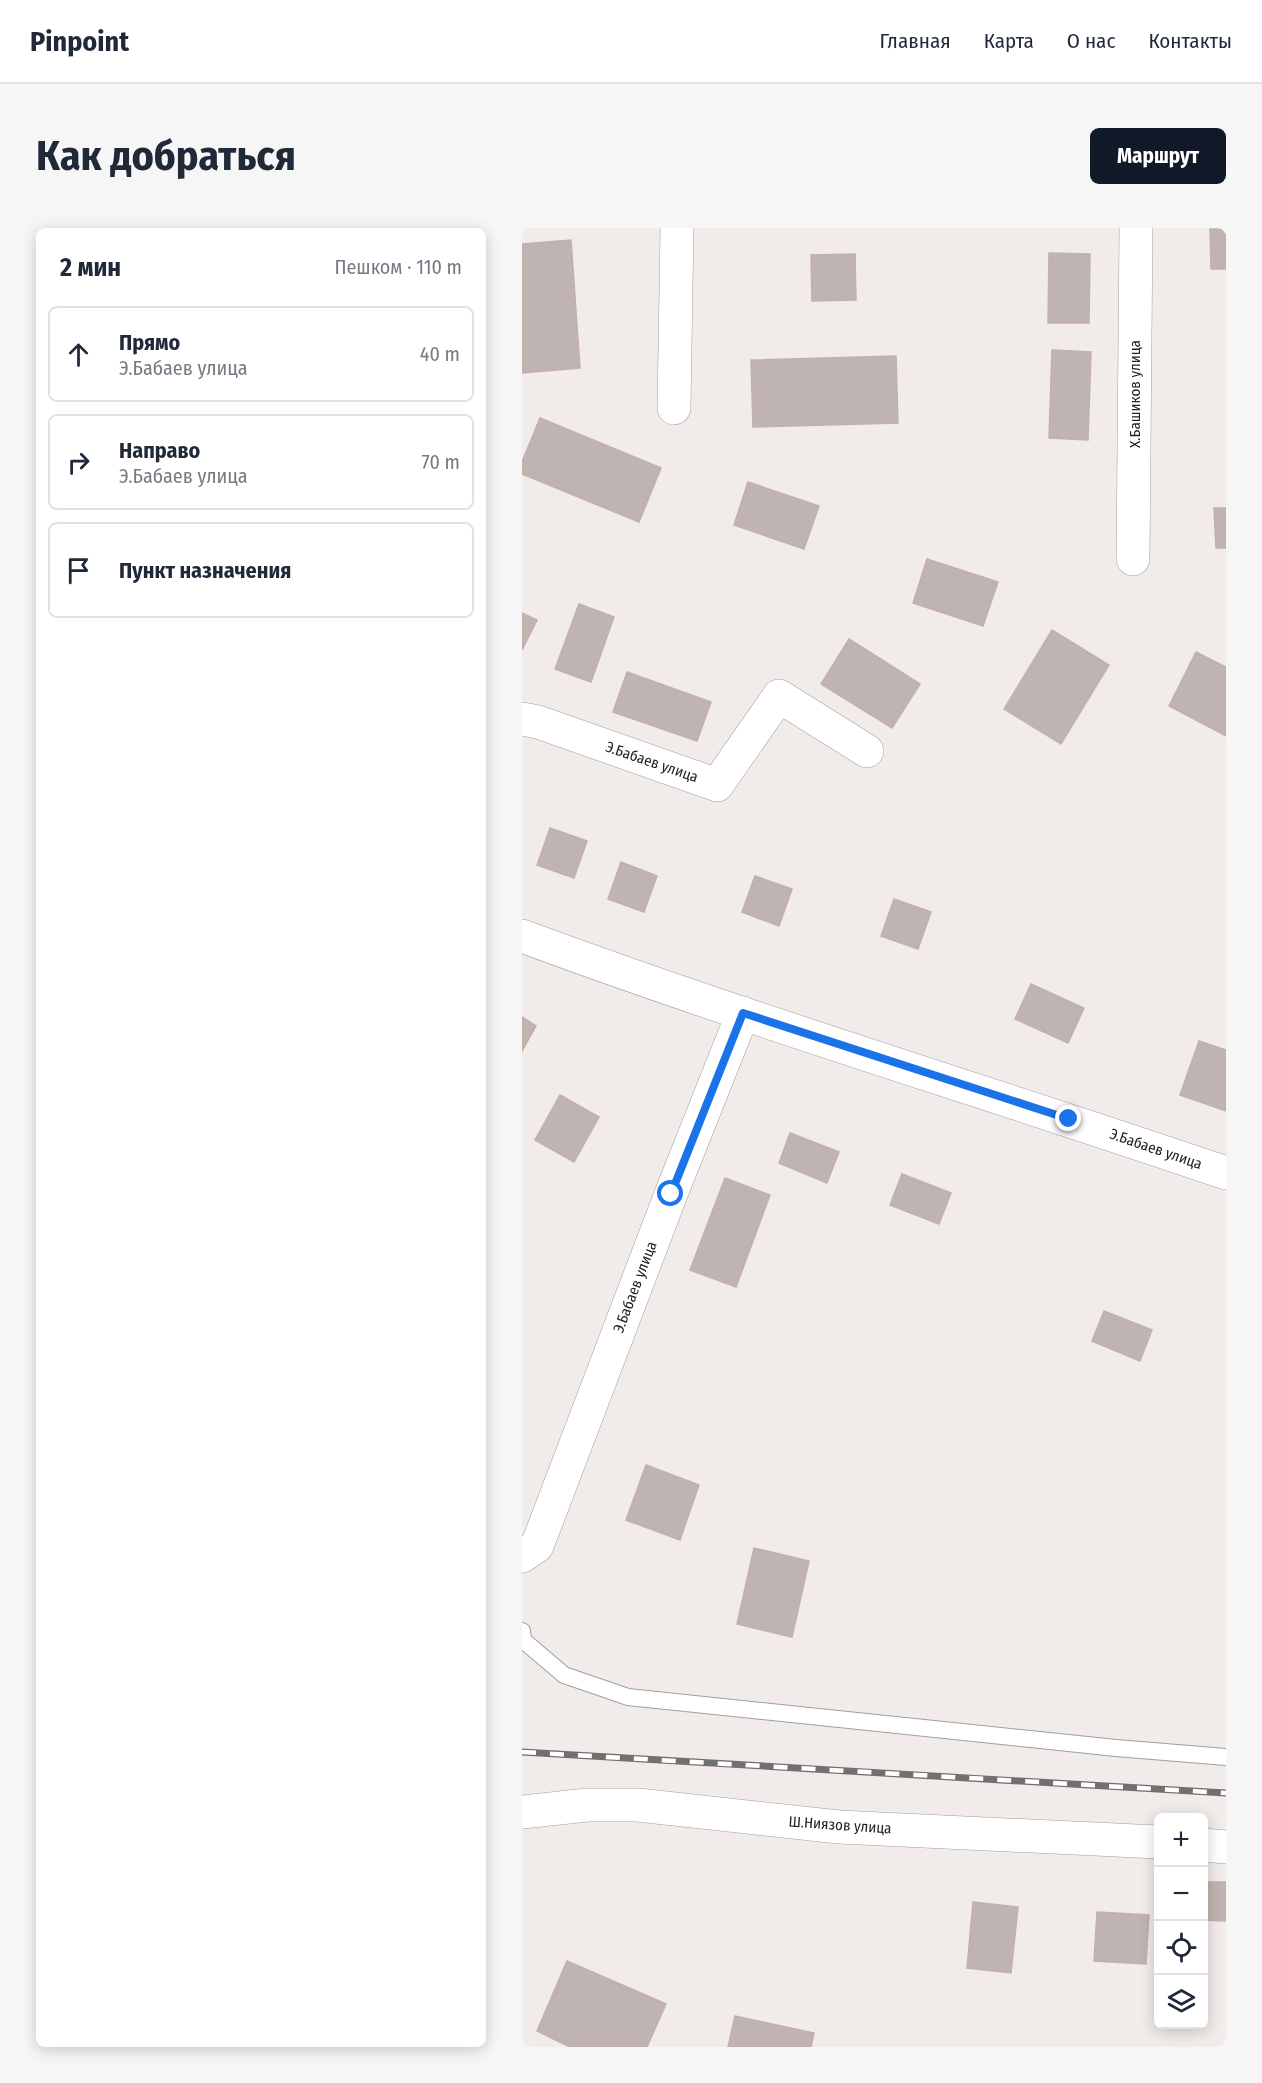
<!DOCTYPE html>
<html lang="ru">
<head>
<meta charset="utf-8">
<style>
	body { margin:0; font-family:"Fira Sans Condensed",sans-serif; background:#f6f6f7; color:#1f2937 }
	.controls { position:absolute; right:18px; bottom:18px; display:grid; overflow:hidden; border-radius:9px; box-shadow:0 3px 15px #0003 }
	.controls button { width:54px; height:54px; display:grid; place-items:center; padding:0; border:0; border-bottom:2px solid #e0e1e3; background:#fff; color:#1f2937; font:30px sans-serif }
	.stop { position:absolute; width:18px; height:18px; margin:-14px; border:4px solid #1a73e8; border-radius:50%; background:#fff }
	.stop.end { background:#1a73e8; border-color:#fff; box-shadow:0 2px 6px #0008 }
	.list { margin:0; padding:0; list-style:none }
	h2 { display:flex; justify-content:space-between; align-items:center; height:78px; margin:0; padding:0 24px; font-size:26px }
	h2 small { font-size:20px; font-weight:400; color:#747a83 }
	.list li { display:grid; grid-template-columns:39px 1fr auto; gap:18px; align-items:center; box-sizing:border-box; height:96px; margin:0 12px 12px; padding:0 12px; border:2px solid #e0e1e3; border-radius:9px }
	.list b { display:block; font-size:22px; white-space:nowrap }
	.list p { margin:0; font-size:20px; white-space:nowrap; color:#747a83 }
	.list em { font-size:20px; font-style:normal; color:#747a83 }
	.icon { flex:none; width:33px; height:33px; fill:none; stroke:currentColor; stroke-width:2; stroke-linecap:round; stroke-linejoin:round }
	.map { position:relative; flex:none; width:704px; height:1819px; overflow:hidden; border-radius:9px }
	header { display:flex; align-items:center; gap:36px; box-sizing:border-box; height:84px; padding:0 30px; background:#fff; border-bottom:2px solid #e0e1e3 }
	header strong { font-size:28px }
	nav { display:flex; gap:33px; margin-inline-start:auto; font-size:21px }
	.intro { display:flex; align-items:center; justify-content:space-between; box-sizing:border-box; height:144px; padding:0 36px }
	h1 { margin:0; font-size:42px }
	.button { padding:15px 27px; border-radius:9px; background:#111827; color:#fff; font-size:21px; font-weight:700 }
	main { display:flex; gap:36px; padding:0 36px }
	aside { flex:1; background:#fff; border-radius:9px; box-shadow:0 3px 15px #0003 }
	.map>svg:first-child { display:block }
	.building { fill:#bfb4b2; stroke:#c3b0ac; stroke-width:1.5 }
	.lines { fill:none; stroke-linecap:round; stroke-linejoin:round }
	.lane-casing { stroke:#9f9f9f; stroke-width:18 }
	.street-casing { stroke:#9f9f9f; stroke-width:34 }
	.lane { stroke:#fff; stroke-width:16 }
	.street { stroke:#fff; stroke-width:33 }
	.rail-casing { stroke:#707070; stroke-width:7 }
	.rail { stroke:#fff; stroke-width:4.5; stroke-dasharray:14; stroke-linecap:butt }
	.route { stroke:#1a73e8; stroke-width:8 }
	.labels { text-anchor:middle; stroke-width:4.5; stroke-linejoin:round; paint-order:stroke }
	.street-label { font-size:15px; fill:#222; stroke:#fff }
</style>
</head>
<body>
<header>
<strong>Pinpoint</strong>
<nav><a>Главная</a><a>Карта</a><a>О нас</a><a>Контакты</a></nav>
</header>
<div class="intro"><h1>Как добраться</h1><a class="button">Маршрут</a></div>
<main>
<aside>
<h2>2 мин<small>Пешком · 110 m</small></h2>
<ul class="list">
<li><svg class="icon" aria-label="ahead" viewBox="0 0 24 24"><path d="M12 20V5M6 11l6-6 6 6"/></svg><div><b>Прямо</b><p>Э.Бабаев улица</p></div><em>40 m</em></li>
<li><svg class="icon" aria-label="right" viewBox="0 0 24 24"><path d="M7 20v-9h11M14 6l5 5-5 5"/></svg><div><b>Направо</b><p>Э.Бабаев улица</p></div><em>70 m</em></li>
<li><svg class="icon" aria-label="arrive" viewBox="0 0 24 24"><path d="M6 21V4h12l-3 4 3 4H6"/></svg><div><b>Пункт назначения</b></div></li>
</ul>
</aside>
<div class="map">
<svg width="704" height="1819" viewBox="0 0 704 1819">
	<rect width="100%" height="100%" fill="#f1ece9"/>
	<!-- building -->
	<g class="building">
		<polygon points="688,1 704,1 704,41 689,41"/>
		<polygon points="49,12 58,140 0,145 0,16"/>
		<polygon points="527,25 568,26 567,95 526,95"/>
		<polygon points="333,26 334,72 290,73 289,27"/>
		<polygon points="530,122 569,124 566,212 527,210"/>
		<polygon points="374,128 376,195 231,199 229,132"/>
		<polygon points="18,190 139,240 117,294 0,246 0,234"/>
		<polygon points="226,254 297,278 282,321 212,297"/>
		<polygon points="692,280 704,280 704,320 694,320"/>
		<polygon points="405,331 476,354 461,398 391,375"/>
		<polygon points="57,376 92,389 69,454 33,441"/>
		<polygon points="0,385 15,392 0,422"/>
		<polygon points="530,402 587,437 539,516 482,481"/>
		<polygon points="327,411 398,456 370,500 299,456"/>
		<polygon points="674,424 704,439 704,508 647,478"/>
		<polygon points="105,444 189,474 175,513 91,484"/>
		<polygon points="28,600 65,613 52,650 15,637"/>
		<polygon points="99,634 135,648 122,684 86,671"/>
		<polygon points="233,648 270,661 257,698 220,684"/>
		<polygon points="372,671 409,684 396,721 359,708"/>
		<polygon points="509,756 562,780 546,815 493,791"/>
		<polygon points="0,789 14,798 0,823"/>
		<polygon points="677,813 704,822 704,883 658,867"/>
		<polygon points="38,867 77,889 52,934 13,912"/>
		<polygon points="268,905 317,924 305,955 257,935"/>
		<polygon points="380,946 429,965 417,996 368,977"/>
		<polygon points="203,950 248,967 214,1059 168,1042"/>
		<polygon points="582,1083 630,1102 618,1133 570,1113"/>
		<polygon points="124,1237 177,1257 158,1312 104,1292"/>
		<polygon points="232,1320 287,1333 270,1409 215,1396"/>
		<polygon points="682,1654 704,1654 704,1693 682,1692"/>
		<polygon points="451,1674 496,1679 489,1745 445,1740"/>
		<polygon points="575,1684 627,1687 624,1736 572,1733"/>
		<polygon points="45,1733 144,1776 125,1819 48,1819 15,1803"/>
		<polygon points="213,1788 292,1805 289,1819 206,1819"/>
	</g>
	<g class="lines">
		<defs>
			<polyline id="lane" points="0,1403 1,1412 42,1447 106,1469 594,1520 704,1529"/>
			<g id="street">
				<polyline points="152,180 155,0"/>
				<polyline points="611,331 614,0"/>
				<polyline points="0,491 16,494 195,557 257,468 345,523"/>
				<path d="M 0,708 C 232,794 470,865 704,945"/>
				<polyline points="0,1328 15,1318 149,966 221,785"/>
				<polyline points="0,1584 65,1577 116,1577 317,1599 636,1614"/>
				<polyline points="682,1617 704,1619"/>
			</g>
		</defs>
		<!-- lane casing -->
		<use href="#lane" class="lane-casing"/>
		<!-- street casing -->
		<use href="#street" class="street-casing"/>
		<!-- lane -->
		<use href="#lane" class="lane"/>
		<!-- street -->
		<use href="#street" class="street"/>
		<defs>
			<polyline id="rail" points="0,1524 704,1565"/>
		</defs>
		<!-- rail casing -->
		<use href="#rail" class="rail-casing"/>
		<!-- rail -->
		<use href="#rail" class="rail"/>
	</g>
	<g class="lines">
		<!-- route -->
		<polyline class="route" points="149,966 221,785 547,891"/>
	</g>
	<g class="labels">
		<!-- street labels -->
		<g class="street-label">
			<text transform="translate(613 166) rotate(-90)" y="5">Х.Башиков улица</text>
			<text transform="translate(130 534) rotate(19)" y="5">Э.Бабаев улица</text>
			<text transform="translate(634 921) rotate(19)" y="5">Э.Бабаев улица</text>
			<text transform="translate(113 1059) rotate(-69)" y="5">Э.Бабаев улица</text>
			<text transform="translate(318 1597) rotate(4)" y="5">Ш.Ниязов улица</text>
		</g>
	</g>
</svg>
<div class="controls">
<button>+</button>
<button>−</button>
<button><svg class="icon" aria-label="locate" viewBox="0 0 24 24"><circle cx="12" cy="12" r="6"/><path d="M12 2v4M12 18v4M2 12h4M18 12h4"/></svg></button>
<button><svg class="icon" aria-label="layers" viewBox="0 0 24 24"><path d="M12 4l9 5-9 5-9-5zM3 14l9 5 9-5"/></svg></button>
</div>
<div class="stop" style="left:149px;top:966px"></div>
<div class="stop end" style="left:547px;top:891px"></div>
</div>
</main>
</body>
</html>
